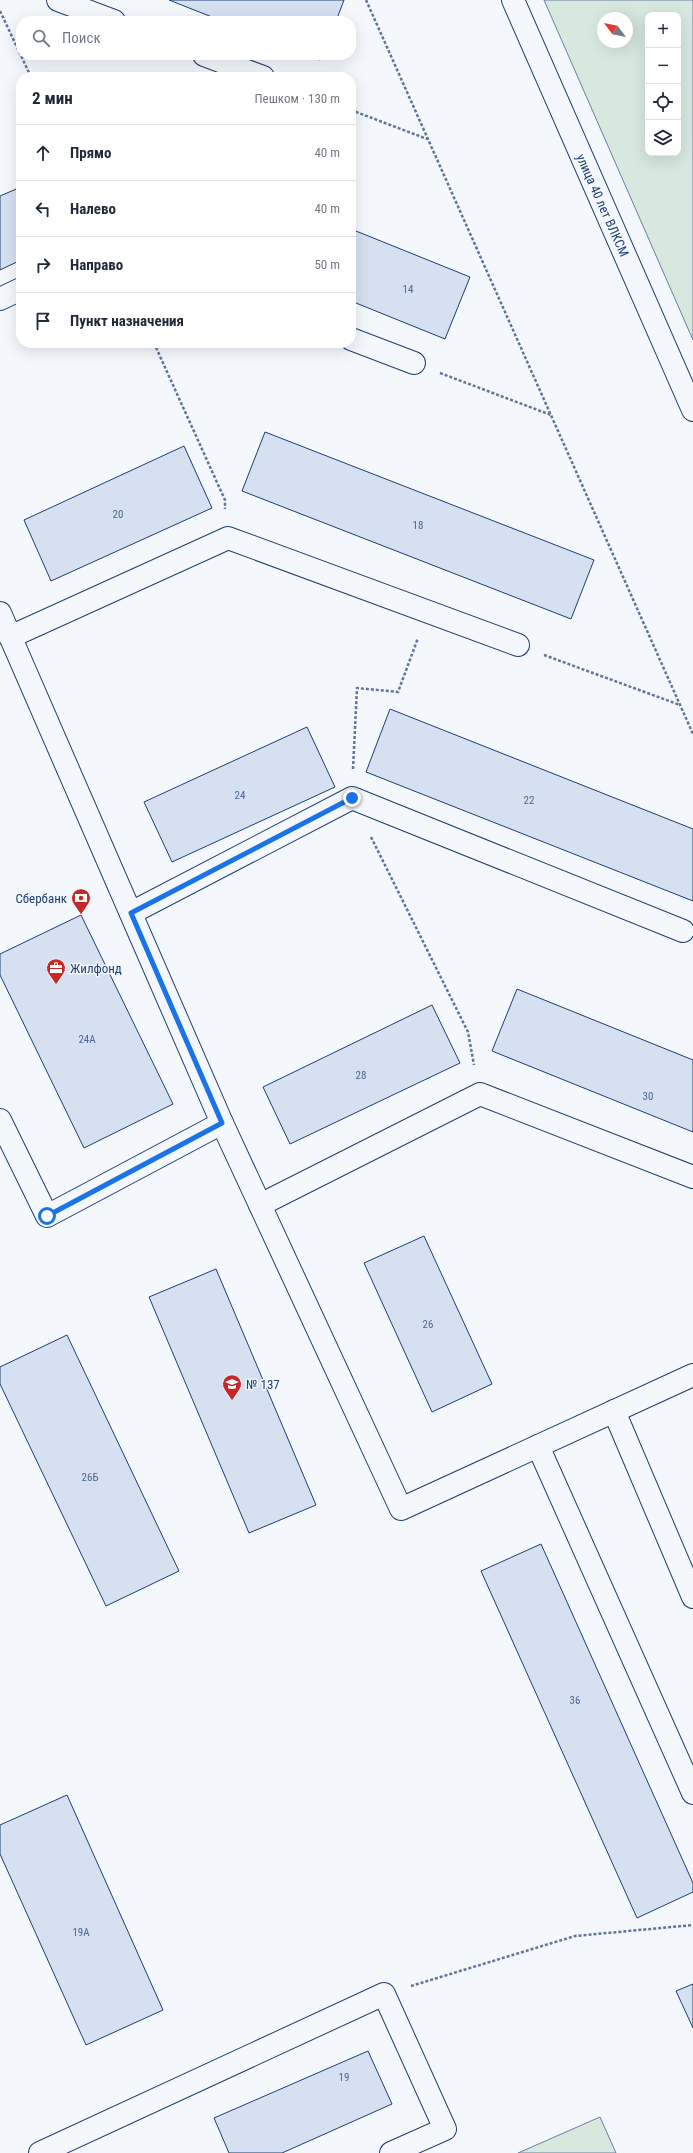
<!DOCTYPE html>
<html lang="ru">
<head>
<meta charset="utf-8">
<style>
	body { margin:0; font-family:"Roboto Condensed",sans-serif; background:#f6f6f7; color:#1f2937 }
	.controls { position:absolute; right:12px; top:12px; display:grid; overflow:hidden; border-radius:8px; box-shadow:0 4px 16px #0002 }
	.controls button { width:36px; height:36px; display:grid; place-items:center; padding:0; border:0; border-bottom:1px solid #e0e1e3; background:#fff; color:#1f2937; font:20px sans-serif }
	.compass { position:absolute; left:597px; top:12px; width:36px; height:36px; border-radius:50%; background:#fff; box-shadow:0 4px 16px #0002; rotate:302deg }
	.stop { position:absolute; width:12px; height:12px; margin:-9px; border:3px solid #1a73e8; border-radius:50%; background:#fff }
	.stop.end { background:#1a73e8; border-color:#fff; box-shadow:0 1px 4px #0008 }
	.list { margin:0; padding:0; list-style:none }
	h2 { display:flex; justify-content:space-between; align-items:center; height:52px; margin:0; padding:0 16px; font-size:17px }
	h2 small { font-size:13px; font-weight:400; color:#747a83 }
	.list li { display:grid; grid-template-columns:26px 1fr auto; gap:12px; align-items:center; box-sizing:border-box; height:56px; padding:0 16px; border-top:1px solid #e0e1e3 }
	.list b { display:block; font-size:15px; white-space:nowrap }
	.list em { font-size:13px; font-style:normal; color:#747a83 }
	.icon { flex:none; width:22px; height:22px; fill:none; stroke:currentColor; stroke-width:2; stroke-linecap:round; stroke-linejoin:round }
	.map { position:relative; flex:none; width:693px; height:2153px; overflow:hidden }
	.search { position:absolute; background:#fff; box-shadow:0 4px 16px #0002; left:16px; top:16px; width:340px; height:44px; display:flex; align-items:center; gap:10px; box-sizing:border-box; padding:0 14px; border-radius:16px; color:#747a83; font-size:15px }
	.panel { position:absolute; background:#fff; box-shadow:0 4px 16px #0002; left:16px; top:72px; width:340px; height:276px; border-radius:16px }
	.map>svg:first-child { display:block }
	.green { fill:#d7e8df; stroke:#687fa3; fill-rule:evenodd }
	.building { fill:#d5e0f0; stroke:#1d3f73 }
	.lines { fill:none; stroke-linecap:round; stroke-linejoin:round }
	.minor-casing { stroke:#1d3f73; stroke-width:24 }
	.path { stroke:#5e769c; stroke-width:2.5; stroke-dasharray:3 2; stroke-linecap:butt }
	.minor { stroke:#f4f7fb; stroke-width:22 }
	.route { stroke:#1a73e8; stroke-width:5 }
	.labels { text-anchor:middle; stroke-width:3; stroke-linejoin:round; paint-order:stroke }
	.number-label { font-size:11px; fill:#4b6792 }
	.street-label { font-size:13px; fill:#1d3f73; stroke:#f4f7fb }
	.poi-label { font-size:13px; fill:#1d3f73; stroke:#f4f7fb; text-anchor:start }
</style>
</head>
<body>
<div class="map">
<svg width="693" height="2153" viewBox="0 0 693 2153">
	<rect width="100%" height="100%" fill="#f4f7fb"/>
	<!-- green -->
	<g class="green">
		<path d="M 544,0 L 693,0 L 693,340 ZM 648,15 L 678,15 L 678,153 L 648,153 ZM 603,18 L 627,18 L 627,42 L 603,42 Z"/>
		<polygon points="600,2117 616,2153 518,2153"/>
	</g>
	<!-- building -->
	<g class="building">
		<polygon points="169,0 344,0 336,21 222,21"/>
		<polygon points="306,55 322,55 320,60"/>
		<polygon points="21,187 21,260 0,270 0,196"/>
		<polygon points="351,229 470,277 445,339 351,301"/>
		<polygon points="265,432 594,560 571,619 242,491"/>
		<polygon points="184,446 212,508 51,581 24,520"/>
		<polygon points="390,709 693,829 693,901 366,772"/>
		<polygon points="307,727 335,787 172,862 144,802"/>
		<polygon points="81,915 173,1104 84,1148 0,975 0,954"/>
		<polygon points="517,989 693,1060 693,1132 492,1051"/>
		<polygon points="432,1005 460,1063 290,1144 263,1087"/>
		<polygon points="424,1236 492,1384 432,1412 364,1263"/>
		<polygon points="216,1269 316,1505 249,1533 149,1297"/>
		<polygon points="67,1335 179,1571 106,1606 0,1384 0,1367"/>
		<polygon points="541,1544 693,1883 693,1892 637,1918 481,1571"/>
		<polygon points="67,1795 163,2010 86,2045 0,1854 0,1825"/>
		<polygon points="693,1984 693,2028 676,1991"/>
		<polygon points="368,2051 392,2104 282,2153 229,2153 214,2118"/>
	</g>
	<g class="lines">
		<defs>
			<g id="minor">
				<polyline points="58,0 114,21"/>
				<polyline points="513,0 693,410"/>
				<polyline points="204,55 263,77"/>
				<polyline points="0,299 21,289"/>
				<polyline points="351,339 414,363"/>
				<polyline points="0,613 222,1123"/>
				<polyline points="10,637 228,538 518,645"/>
				<polyline points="131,913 352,798 683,931"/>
				<polyline points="0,1120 47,1216 222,1123 401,1509 693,1375"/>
				<polyline points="260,1205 480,1094 693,1177"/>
				<polyline points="614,1411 693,1597"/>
				<polyline points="538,1446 693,1793"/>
				<polyline points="40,2153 384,1994 445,2129 391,2153"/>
			</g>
		</defs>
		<!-- minor casing -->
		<use href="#minor" class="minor-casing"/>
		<!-- path -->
		<g class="path">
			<polyline points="366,0 693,734"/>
			<polyline points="0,11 31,77"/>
			<polyline points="351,110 427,139"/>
			<polyline points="154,343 225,500 225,509"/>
			<polyline points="440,373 551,415"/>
			<polyline points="544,655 680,705"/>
			<polyline points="353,769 357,688 398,692 418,638"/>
			<polyline points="371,837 468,1032 474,1065"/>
			<polyline points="411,1986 575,1936 693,1925"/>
		</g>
		<!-- minor -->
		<use href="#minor" class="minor"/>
	</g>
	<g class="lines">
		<!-- route -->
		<polyline class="route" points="47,1216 222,1123 131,913 352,798"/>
	</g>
	<!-- icons -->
	<defs>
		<symbol id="bank-pin" viewBox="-11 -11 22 30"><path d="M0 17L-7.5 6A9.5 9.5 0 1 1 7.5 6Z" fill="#c62828" stroke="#f4f7fb"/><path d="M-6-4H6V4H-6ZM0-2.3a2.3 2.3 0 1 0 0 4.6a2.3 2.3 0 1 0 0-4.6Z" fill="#fff"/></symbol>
		<symbol id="office-pin" viewBox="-11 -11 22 30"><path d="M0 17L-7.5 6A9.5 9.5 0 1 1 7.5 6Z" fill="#c62828" stroke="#f4f7fb"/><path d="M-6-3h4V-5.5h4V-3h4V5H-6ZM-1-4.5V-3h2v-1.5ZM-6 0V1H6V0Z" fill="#fff"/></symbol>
		<symbol id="school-pin" viewBox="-11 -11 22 30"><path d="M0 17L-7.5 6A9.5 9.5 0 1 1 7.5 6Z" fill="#c62828" stroke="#f4f7fb"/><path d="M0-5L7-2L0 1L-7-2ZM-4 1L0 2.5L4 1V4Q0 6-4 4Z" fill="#fff"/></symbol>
	</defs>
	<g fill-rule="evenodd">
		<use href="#bank-pin" x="70" y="887" width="22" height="30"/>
		<use href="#office-pin" x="45" y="957" width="22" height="30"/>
		<use href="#school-pin" x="221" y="1373" width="22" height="30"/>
	</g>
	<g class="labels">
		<!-- number labels -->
		<g class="number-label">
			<text x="408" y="293">14</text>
			<text x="118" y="518">20</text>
			<text x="418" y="529">18</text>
			<text x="240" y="799">24</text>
			<text x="529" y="804">22</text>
			<text x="87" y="1043">24А</text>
			<text x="361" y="1079">28</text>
			<text x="648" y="1100">30</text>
			<text x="428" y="1328">26</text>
			<text x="90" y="1481">26Б</text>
			<text x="575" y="1704">36</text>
			<text x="81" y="1936">19А</text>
			<text x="344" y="2081">19</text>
		</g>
		<!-- street labels -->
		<g class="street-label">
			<text transform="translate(603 205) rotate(66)" y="5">улица 40 лет ВЛКСМ</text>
		</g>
		<!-- poi labels -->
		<g class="poi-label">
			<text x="67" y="903" text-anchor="end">Сбербанк</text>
			<text x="70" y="973">Жилфонд</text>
			<text x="246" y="1389">№ 137</text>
		</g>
	</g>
</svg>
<div class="controls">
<button>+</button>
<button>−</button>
<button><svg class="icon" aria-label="locate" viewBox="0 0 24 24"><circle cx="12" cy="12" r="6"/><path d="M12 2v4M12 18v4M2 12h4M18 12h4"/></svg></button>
<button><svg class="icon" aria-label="layers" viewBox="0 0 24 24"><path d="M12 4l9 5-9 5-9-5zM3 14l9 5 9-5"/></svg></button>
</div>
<svg class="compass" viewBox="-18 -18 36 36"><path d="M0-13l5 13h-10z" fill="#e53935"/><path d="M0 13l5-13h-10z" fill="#747a83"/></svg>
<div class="stop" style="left:47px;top:1216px"></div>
<div class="stop end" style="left:352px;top:798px"></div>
<div class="search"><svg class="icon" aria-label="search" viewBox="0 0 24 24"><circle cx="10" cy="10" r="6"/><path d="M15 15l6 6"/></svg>Поиск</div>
<section class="panel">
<h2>2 мин<small>Пешком · 130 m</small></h2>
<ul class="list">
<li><svg class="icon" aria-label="ahead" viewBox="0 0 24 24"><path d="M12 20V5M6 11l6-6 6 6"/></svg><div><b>Прямо</b></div><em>40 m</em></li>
<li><svg class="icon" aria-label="left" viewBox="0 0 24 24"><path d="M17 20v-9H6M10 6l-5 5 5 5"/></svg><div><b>Налево</b></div><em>40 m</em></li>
<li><svg class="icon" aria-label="right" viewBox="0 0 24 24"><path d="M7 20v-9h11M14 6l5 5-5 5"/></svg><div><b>Направо</b></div><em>50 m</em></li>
<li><svg class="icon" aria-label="arrive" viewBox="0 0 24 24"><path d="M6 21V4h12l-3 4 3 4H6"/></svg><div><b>Пункт назначения</b></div></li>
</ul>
</section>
</div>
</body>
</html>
